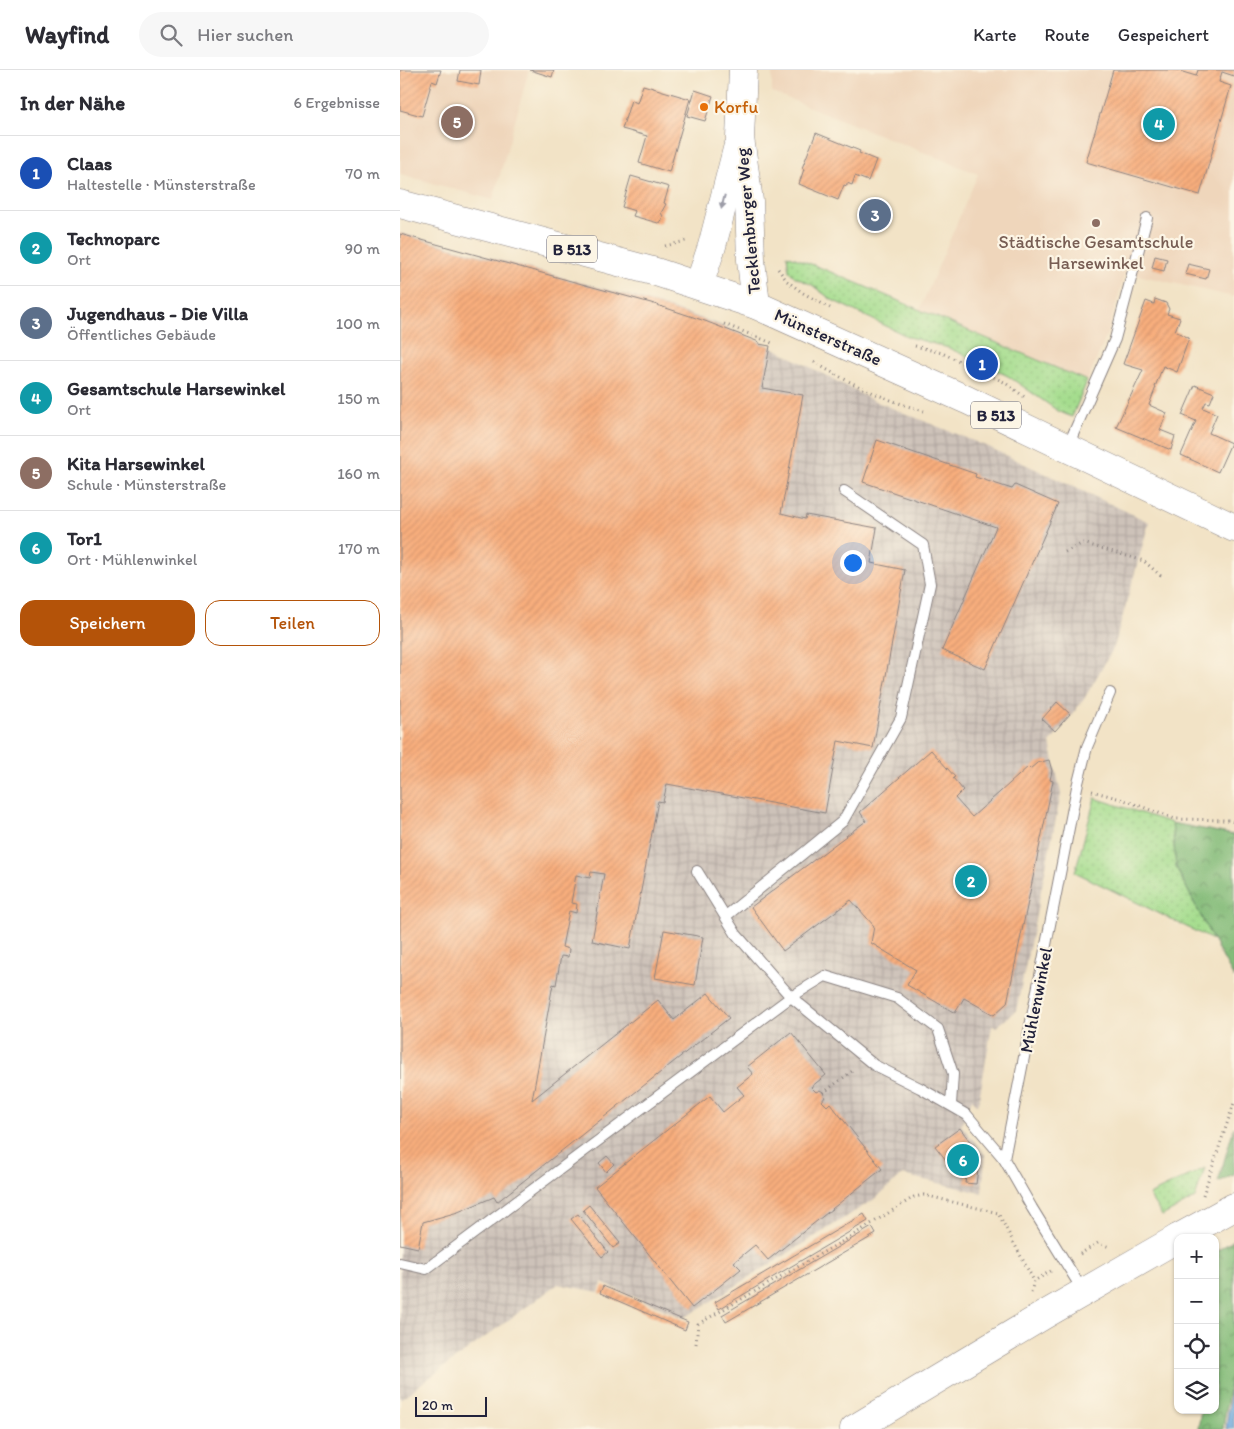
<!DOCTYPE html>
<html lang="de">
<head>
<meta charset="utf-8">
<style>
	body { margin:0; font-family:Itim,sans-serif; background:#f7f7f7; color:#2b2b33 }
	.controls { position:absolute; right:15px; bottom:15px; display:grid; overflow:hidden; border-radius:10px; box-shadow:0 1px 4px #0004 }
	.controls button { width:45px; height:45px; display:grid; place-items:center; padding:0; border:0; border-bottom:1px solid #e1e1e2; background:#fff; color:#2b2b33; font:25px sans-serif }
	.scale { position:absolute; left:15px; bottom:12px; width:72px; box-sizing:border-box; padding-left:5px; border:2px solid #22223b; border-top:0; font-size:14px; line-height:18px; white-space:nowrap; color:#22223b; -webkit-text-stroke:4px #fcf5e5; paint-order:stroke }
	.you { position:absolute; left:452px; top:492px; width:18px; height:18px; margin:-12px; border:4px solid #fff; border-radius:50%; background:#1a73e8; box-shadow:0 0 0 8px #1a73e833 }
	.badge { display:grid; place-items:center; width:32px; height:32px; border-radius:50%; background:#b45309; color:#fff; font-size:16px; font-weight:700 }
	.pin { position:absolute; translate:-50% -50%; border:2px solid #fff; box-shadow:0 1px 5px #0006 }
	.list { margin:0; padding:0; list-style:none }
	h2 { display:flex; justify-content:space-between; align-items:center; height:65px; margin:0; padding:0 20px; font-size:21px }
	h2 small { font-size:16px; font-weight:400; color:#7c7c81 }
	.list li { display:grid; grid-template-columns:32px 1fr auto; gap:15px; align-items:center; box-sizing:border-box; height:75px; padding:0 20px; border-top:1px solid #e1e1e2 }
	.list b { display:block; font-size:19px; white-space:nowrap }
	.list p { margin:0; font-size:16px; white-space:nowrap; color:#7c7c81 }
	.list em { font-size:16px; font-style:normal; color:#7c7c81 }
	.actions { display:flex; gap:10px; padding:15px 20px }
	.actions a { flex:1; padding:11px 0; border:1px solid #b45309; border-radius:15px; text-align:center; font-size:18px; color:#b45309 }
	.actions .main { background:#b45309; color:#fff }
	.icon { flex:none; width:28px; height:28px; fill:none; stroke:currentColor; stroke-width:2; stroke-linecap:round; stroke-linejoin:round }
	.map { position:relative; flex:none; width:834px; height:1359px; overflow:hidden }
	header { display:flex; align-items:center; gap:30px; box-sizing:border-box; height:70px; padding:0 25px; background:#fff; border-bottom:1px solid #e1e1e2 }
	header strong { font-size:24px }
	nav { display:flex; gap:28px; margin-inline-start:auto; font-size:18px }
	.search { width:350px; height:45px; background:#f7f7f7; display:flex; align-items:center; gap:12px; box-sizing:border-box; padding:0 18px; border-radius:28px; color:#7c7c81; font-size:19px }
	main { display:flex }
	aside { flex:1; background:#fff }
	.map>svg:first-child { display:block }
	.built { fill:#efd6bb }
	.industrial { fill:url(#industrial-grid) }
	.grass { fill:url(#grass-dots); stroke:#648064 }
	.forest { fill:url(#forest-crowns); stroke:#536f5a }
	.water { fill:#6da8dd; stroke:#48658c }
	.building { fill:url(#building-hatch) }
	.lines { fill:none; stroke-linecap:round; stroke-linejoin:round }
	.lane-casing { stroke:#8a8280; stroke-width:12 }
	.secondary-casing { stroke:#8a8280; stroke-width:29 }
	.primary-casing { stroke:#8a8280; stroke-width:29 }
	.path { stroke:#8a8280; stroke-width:3; stroke-dasharray:1 4; stroke-linecap:butt }
	.lane { stroke:#fff; stroke-width:10 }
	.secondary { stroke:#fff; stroke-width:28 }
	.primary { stroke:#fff; stroke-width:28 }
	.oneway { fill:#9c9ca7 }
	.food-dot { fill:#e8710a; stroke:#fcf5e5; stroke-width:2 }
	.education-dot { fill:#8d6e63; stroke:#fcf5e5; stroke-width:2 }
	.labels { text-anchor:middle; stroke-width:4.5; stroke-linejoin:round; paint-order:stroke }
	.shield { fill:#fcf5e5; stroke:#63616e; stroke-width:1 }
	.shield-label { font-size:16px; font-weight:bold; fill:#22223b }
	.food-label { font-size:18px; fill:#c56008; stroke:#fcf5e5; text-anchor:start }
	.street-label { font-size:18px; fill:#22223b; stroke:#fcf5e5 }
	.education-label { font-size:18px; fill:#785e54; stroke:#fcf5e5 }
</style>
</head>
<body>
<header>
<strong>Wayfind</strong>
<div class="search"><svg class="icon" aria-label="search" viewBox="0 0 24 24"><circle cx="10" cy="10" r="6"/><path d="M15 15l6 6"/></svg>Hier suchen</div>
<nav><a>Karte</a><a>Route</a><a>Gespeichert</a></nav>
</header>
<main>
<aside>
<h2>In der Nähe<small>6 Ergebnisse</small></h2>
<ul class="list">
<li><span class="badge" style="background:#1a4fb4">1</span><div><b>Claas</b><p>Haltestelle · Münsterstraße</p></div><em>70 m</em></li>
<li><span class="badge" style="background:#0f9aa8">2</span><div><b>Technoparc</b><p>Ort</p></div><em>90 m</em></li>
<li><span class="badge" style="background:#5c6f8a">3</span><div><b>Jugendhaus - Die Villa</b><p>Öffentliches Gebäude</p></div><em>100 m</em></li>
<li><span class="badge" style="background:#0f9aa8">4</span><div><b>Gesamtschule Harsewinkel</b><p>Ort</p></div><em>150 m</em></li>
<li><span class="badge" style="background:#8d6e63">5</span><div><b>Kita Harsewinkel</b><p>Schule · Münsterstraße</p></div><em>160 m</em></li>
<li><span class="badge" style="background:#0f9aa8">6</span><div><b>Tor1</b><p>Ort · Mühlenwinkel</p></div><em>170 m</em></li>
</ul>
<div class="actions"><a class="main">Speichern</a><a>Teilen</a></div>
</aside>
<div class="map">
<svg width="834" height="1359" viewBox="0 0 834 1359">
	<defs>
		<pattern id="industrial-grid" width="8" height="8" patternUnits="userSpaceOnUse" patternTransform="scale(1.25)"><rect width="8" height="8" fill="#cdc2b9"/><path d="M0 4h8M4 0v8" fill="none" stroke="#b0a6a0"/></pattern>
		<pattern id="grass-dots" width="8" height="8" patternUnits="userSpaceOnUse" patternTransform="scale(1.25)"><rect width="8" height="8" fill="#a5dd8e"/><path d="M2 2h.1M6 6h.1" fill="none" stroke="#8ebd7b" stroke-width="1.8" stroke-linecap="round"/></pattern>
		<pattern id="forest-crowns" width="20" height="18" patternUnits="userSpaceOnUse" patternTransform="scale(1.25)"><rect width="20" height="18" fill="#84bc79"/><path d="M2 6a3 3 0 1 1 6 0M12 15a3 3 0 1 1 6 0" fill="none" stroke="#6c9864"/></pattern>
		<pattern id="building-hatch" width="6" height="6" patternUnits="userSpaceOnUse" patternTransform="scale(1.25)"><rect width="6" height="6" fill="#f8ae7d"/><path d="M-1 1l2-2M0 6l6-6M5 7l2-2" fill="none" stroke="#d4956d"/></pattern>
	</defs>
	<rect width="100%" height="100%" fill="#fcf5e5"/>
	<filter id="ink" filterUnits="userSpaceOnUse"><feTurbulence type="fractalNoise" baseFrequency=".02" numOctaves="2"/><feDisplacementMap in="SourceGraphic" scale="10" xChannelSelector="R" yChannelSelector="G"/><feConvolveMatrix kernelMatrix="1 2 1 2 8 2 1 2 1" color-interpolation-filters="sRGB"/></filter>
	<filter id="wash" filterUnits="userSpaceOnUse"><feTurbulence type="fractalNoise" baseFrequency=".0096" numOctaves="4" result="noise"/><feDisplacementMap in="SourceGraphic" scale="20" xChannelSelector="R" yChannelSelector="G"/><feGaussianBlur stdDeviation="1.12" result="paint"/><feColorMatrix in="noise" values="0 0 0 0 0 0 0 0 0 0 0 0 0 0 0 0 0 1.4 0 .05"/><feComposite in="paint" operator="in"/></filter>
	<g filter="url(#wash)">
		<rect width="100%" height="100%" fill="#f2e3c6"/>
		<!-- built -->
		<g class="built">
			<polygon points="0,0 129,0 93,130 0,104"/>
			<polygon points="372,0 834,0 834,227 725,202 709,260 687,311 519,241 578,104 372,22"/>
		</g>
		<!-- industrial -->
		<polygon class="industrial" points="0,163 238,228 313,252 370,276 472,330 588,377 749,452 714,577 684,629 650,673 661,724 616,941 596,957 592,956 578,1035 572,1029 561,1055 585,1085 582,1123 503,1105 473,1130 284,1248 202,1213 199,1222 158,1214 0,1329"/>
		<!-- grass -->
		<g class="grass">
			<polygon points="387,185 419,197 687,311 672,347 658,341 608,306 549,278 509,267 432,230 412,215 395,207 389,201"/>
			<polygon points="695,728 772,753 776,797 813,870 675,802"/>
			<polygon points="805,1098 795,1128 762,1146 749,1125"/>
		</g>
		<!-- forest -->
		<g class="forest">
			<polygon points="772,753 834,765 834,908 813,870 776,797"/>
			<polygon points="834,1057 834,1105 818,1112"/>
			<polygon points="834,1170 834,1286 823,1359 798,1359 801,1340 815,1340 815,1182"/>
		</g>
		<!-- water -->
		<polygon class="water" points="834,1287 834,1359 826,1359"/>
		<g id="blocks">
			<!-- building -->
			<g class="building">
				<polygon points="0,0 41,0 37,13 32,11 22,46 0,40"/>
				<polygon points="60,0 81,0 79,15 58,11"/>
				<polygon points="130,0 154,0 152,7"/>
				<polygon points="713,0 776,0 796,6 798,0 834,0 834,6 822,2 819,12 831,16 800,125 686,92"/>
				<polygon points="243,15 290,29 269,102 239,93 247,66 222,59 231,30 237,33"/>
				<polygon points="295,20 313,26 305,51 287,46"/>
				<polygon points="416,63 460,81 459,83 476,90 468,111 455,106 452,115 447,113 447,116 444,115 438,130 399,114 404,99 402,98"/>
				<polygon points="231,106 269,117 264,133 266,134 261,143 263,146 261,152 258,153 233,146 235,141 222,137"/>
				<polygon points="0,164 251,233 305,251 359,272 359,274 370,276 362,318 403,325 381,443 405,449 406,445 477,458 471,493 505,500 473,678 438,671 425,743 267,714 263,732 258,731 230,879 192,871 204,804 191,802 190,808 176,805 171,833 177,834 176,843 169,841 162,877 169,879 168,887 161,886 156,915 153,914 132,1030 258,930 274,950 308,923 329,948 97,1132 94,1127 58,1142 23,1152 18,1178 0,1174"/>
				<polygon points="755,186 767,189 764,201 752,198"/>
				<polygon points="788,194 809,199 806,209 785,204"/>
				<polygon points="755,229 766,233 769,239 767,244 780,248 775,261 789,268 777,302 763,296 755,317 756,317 749,335 767,343 760,360 775,366 771,380 716,357 743,300 723,294 746,231 754,234"/>
				<polygon points="795,315 814,323 810,333 806,332 803,338 817,344 809,363 831,373 818,402 781,385 796,351 782,345"/>
				<polygon points="477,370 576,404 575,407 612,419 615,415 658,434 585,599 542,580 596,457 463,412"/>
				<polygon points="657,632 670,644 655,661 642,649"/>
				<polygon points="531,680 555,707 553,708 563,720 555,728 572,747 628,697 630,699 637,693 649,690 652,701 650,710 653,711 607,933 594,945 564,928 555,943 507,915 516,900 471,873 474,856 451,830 383,881 351,837 466,751 460,742"/>
				<polygon points="264,860 303,867 295,915 255,908"/>
				<polygon points="391,962 426,1005 411,1017 416,1022 420,1020 423,1022 425,1027 422,1031 427,1036 430,1033 482,1099 368,1190 355,1175 334,1192 341,1199 292,1238 195,1117 310,1026 323,1042 344,1025 337,1017 353,1004 347,997"/>
				<polygon points="560,1058 580,1085 576,1114 565,1113 568,1095 557,1104 535,1076"/>
				<polygon points="207,1086 214,1094 206,1102 199,1093"/>
				<polygon points="189,1135 220,1173 213,1178 183,1140"/>
				<polygon points="178,1144 208,1182 202,1187 171,1149"/>
				<polygon points="464,1144 468,1151 319,1239 315,1232"/>
				<polygon points="472,1157 476,1164 326,1252 322,1245"/>
				<polygon points="203,1216 288,1252 285,1260 200,1223"/>
			</g>
		</g>
	</g>
	<g filter="url(#ink)">
		<use href="#blocks" fill-opacity="0" stroke="#8a8280" stroke-width="1"/>
		<g class="lines">
			<defs>
				<g id="lane">
					<polyline points="667,378 715,269 747,148"/>
					<polyline points="297,801 336,864 391,927 474,995 520,1018 567,1045 604,1089"/>
					<polyline points="326,846 443,751 501,648 530,514 523,475 444,421"/>
					<polyline points="0,1193 26,1199 391,927 425,906 497,928 538,959 553,1004 551,1035"/>
					<polyline points="683,1221 632,1138 604,1089 677,717 687,677 710,623"/>
				</g>
				<g id="secondary">
					<polyline points="343,0 340,68 349,131 351,190 356,235"/>
					<polyline points="299,215 312,176 337,79"/>
					<polyline points="778,1168 834,1137"/>
					<polyline points="454,1359 644,1245 778,1168"/>
				</g>
				<polyline id="primary" points="0,134 256,202 356,235 567,330 834,458"/>
			</defs>
			<!-- lane casing -->
			<use href="#lane" class="lane-casing"/>
			<!-- secondary casing -->
			<use href="#secondary" class="secondary-casing"/>
			<!-- primary casing -->
			<use href="#primary" class="primary-casing"/>
			<!-- path -->
			<g class="path">
				<polyline points="265,176 286,171"/>
				<polyline points="378,199 387,211 403,223 430,238"/>
				<polyline points="324,254 372,273"/>
				<polyline points="515,276 542,283 604,312 626,328"/>
				<path d="M 414,292 C 449,313 485,330 524,341"/>
				<polyline points="665,482 683,473 744,491 762,507"/>
				<polyline points="692,721 724,730 775,749 829,750 834,752"/>
				<polyline points="423,1023 455,999"/>
				<polyline points="803,1125 834,1033"/>
				<polyline points="680,1184 698,1173 710,1177"/>
				<polyline points="631,1222 634,1211 651,1201"/>
				<polyline points="296,1274 298,1254 450,1167 514,1127 524,1125 598,1143 634,1211"/>
			</g>
			<!-- lane -->
			<use href="#lane" class="lane"/>
			<!-- secondary -->
			<use href="#secondary" class="secondary"/>
			<!-- primary -->
			<use href="#primary" class="primary"/>
		</g>
		<!-- one-way arrows -->
		<defs><path id="oneway-solid" d="M-6-.8H1V-3.2L6.5 0L1 3.2V.8H-6Z" transform="scale(1.25)"/></defs>
		<use class="oneway" href="#oneway-solid" transform="translate(323 132) rotate(104)"/>
	</g>
	<!-- markers -->
	<circle class="food-dot" cx="304" cy="37" r="5"/>
	<circle class="education-dot" cx="696" cy="153" r="5"/>
	<g class="labels">
		<!-- shield labels -->
		<g class="shield">
			<rect x="147" y="165.5" width="50" height="27" rx="4"/>
			<rect x="571" y="331.5" width="50" height="27" rx="4"/>
		</g>
		<g class="shield-label">
			<text x="172" y="185">B 513</text>
			<text x="596" y="351">B 513</text>
		</g>
		<!-- food labels -->
		<g class="food-label">
			<text x="314" y="43">Korfu</text>
		</g>
		<!-- street labels -->
		<g class="street-label">
			<text transform="translate(348 151) rotate(-95)" y="6">Tecklenburger Weg</text>
			<text transform="translate(428 267) rotate(24)" y="6">Münsterstraße</text>
			<text transform="translate(636 930) rotate(-79)" y="6">Mühlenwinkel</text>
		</g>
		<!-- education labels -->
		<g class="education-label">
			<text x="696" y="178">Städtische Gesamtschule<tspan x="696" dy="21">Harsewinkel</tspan></text>
		</g>
	</g>
</svg>
<div class="controls">
<button>+</button>
<button>−</button>
<button><svg class="icon" aria-label="locate" viewBox="0 0 24 24"><circle cx="12" cy="12" r="6"/><path d="M12 2v4M12 18v4M2 12h4M18 12h4"/></svg></button>
<button><svg class="icon" aria-label="layers" viewBox="0 0 24 24"><path d="M12 4l9 5-9 5-9-5zM3 14l9 5 9-5"/></svg></button>
</div>
<div class="scale">20 m</div>
<div class="you"></div>
<div class="pin badge" style="left:582px;top:294px;background:#1a4fb4">1</div>
<div class="pin badge" style="left:571px;top:811px;background:#0f9aa8">2</div>
<div class="pin badge" style="left:475px;top:145px;background:#5c6f8a">3</div>
<div class="pin badge" style="left:759px;top:54px;background:#0f9aa8">4</div>
<div class="pin badge" style="left:57px;top:52px;background:#8d6e63">5</div>
<div class="pin badge" style="left:563px;top:1090px;background:#0f9aa8">6</div>
</div>
</main>
</body>
</html>
